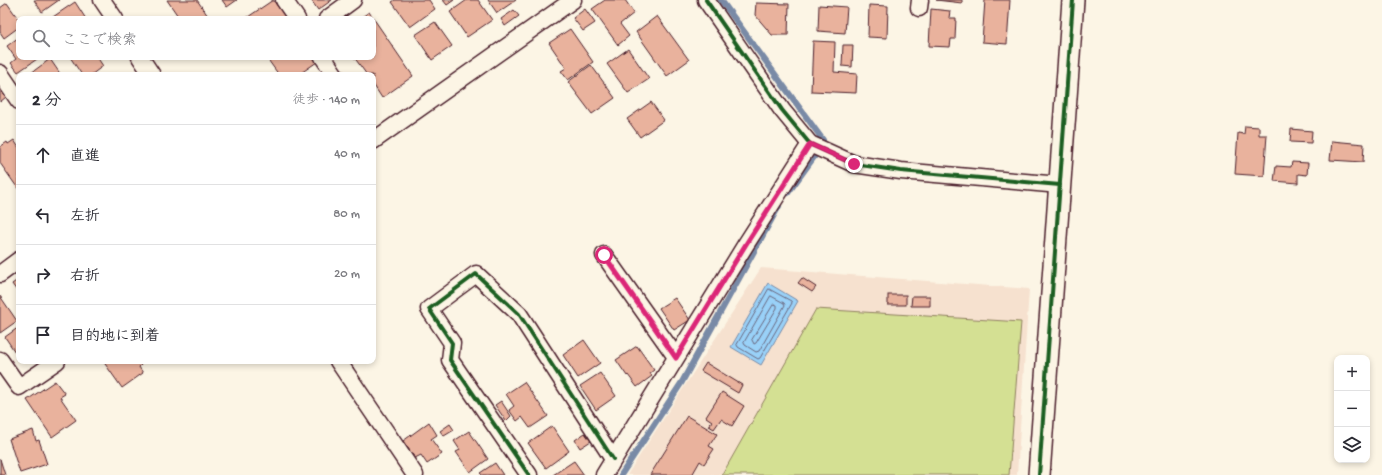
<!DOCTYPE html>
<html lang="ja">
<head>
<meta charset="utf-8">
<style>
	body { margin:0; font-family:"Gochi Hand","Klee One",sans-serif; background:#f2f2f3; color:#2b2b33 }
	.controls { position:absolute; right:12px; bottom:12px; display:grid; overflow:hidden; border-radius:8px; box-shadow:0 2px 6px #0003 }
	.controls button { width:36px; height:36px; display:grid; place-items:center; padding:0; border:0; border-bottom:1px solid #e1e1e2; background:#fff; color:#2b2b33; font:20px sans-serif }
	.stop { position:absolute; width:12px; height:12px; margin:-9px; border:3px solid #db2777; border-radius:50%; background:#fff }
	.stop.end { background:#db2777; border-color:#fff; box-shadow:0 1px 4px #0008 }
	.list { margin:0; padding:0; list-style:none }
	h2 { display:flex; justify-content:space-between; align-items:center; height:52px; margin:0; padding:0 16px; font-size:17px }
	h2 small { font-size:13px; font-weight:400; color:#7c7c81 }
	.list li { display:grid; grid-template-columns:26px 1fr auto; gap:12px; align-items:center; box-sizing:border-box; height:60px; padding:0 16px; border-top:1px solid #e1e1e2 }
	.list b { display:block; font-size:15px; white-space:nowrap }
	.list em { font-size:13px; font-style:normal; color:#7c7c81 }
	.icon { flex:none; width:22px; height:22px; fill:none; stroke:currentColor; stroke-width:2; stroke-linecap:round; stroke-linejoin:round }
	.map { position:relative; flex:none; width:1382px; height:475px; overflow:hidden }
	.search { position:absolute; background:#fff; box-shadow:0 2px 6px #0003; left:16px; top:16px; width:360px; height:44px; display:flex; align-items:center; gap:10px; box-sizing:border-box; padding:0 14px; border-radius:8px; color:#7c7c81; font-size:15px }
	.panel { position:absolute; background:#fff; box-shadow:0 2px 6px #0003; left:16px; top:72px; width:360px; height:292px; border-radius:8px }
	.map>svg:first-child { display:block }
</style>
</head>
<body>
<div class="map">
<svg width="1382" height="475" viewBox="0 0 1382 475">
	<rect width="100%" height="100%" fill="#fcf5e5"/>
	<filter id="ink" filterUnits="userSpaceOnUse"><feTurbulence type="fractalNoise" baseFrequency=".025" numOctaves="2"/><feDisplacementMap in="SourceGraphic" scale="8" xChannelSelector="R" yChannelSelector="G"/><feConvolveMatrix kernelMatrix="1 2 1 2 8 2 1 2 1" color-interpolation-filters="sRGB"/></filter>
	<g filter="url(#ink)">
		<!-- built -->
		<path fill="#f6e1cf" d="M761,268L1029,289L1017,475H627Z"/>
		<!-- green -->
		<path fill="#d4e093" stroke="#8f805f" d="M816,309L1021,322L1009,475H722Z"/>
		<!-- water -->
		<path fill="#99d1f8" stroke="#798aa6" d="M768,283L798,301L761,365L731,347Z"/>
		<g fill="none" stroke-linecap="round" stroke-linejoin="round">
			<!-- shore -->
			<g stroke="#6a667d" stroke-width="1">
				<path d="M769,289L791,301L792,303L760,358L758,359L738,347L737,345Z"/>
				<path d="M771,296L784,303L785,305L759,351L756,352L745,345L744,343Z"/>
				<path d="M774,304L777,305V308L756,343L754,344L752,340Z"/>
			</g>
			<!-- stream -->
			<g stroke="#798aa6" stroke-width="6">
				<path d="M721,0L823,140L817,153L788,193"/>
				<path d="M621,475L682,382L779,206"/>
			</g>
		</g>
		<!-- building -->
		<g fill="#e9b29d" stroke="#4a1f2b">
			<path d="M34,0H59L42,12Z"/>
			<path d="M167,0H197L208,16L205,19H180Z"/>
			<path d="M222,0H237L227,7Z"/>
			<path d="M273,0L287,19H245Z"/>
			<path d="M311,0H332L318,10Z"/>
			<path d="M395,0H429L435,9L410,27L392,2Z"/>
			<path d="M443,0H454L447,5Z"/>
			<path d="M467,0H478L492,20L467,37L450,12Z"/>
			<path d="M488,0H516L497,13Z"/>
			<path d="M605,0H625L634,13L620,24L629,36L618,45L592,9Z"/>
			<path d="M936,0H962V3Z"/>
			<path d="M985,0H1010L1007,44L982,42Z"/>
			<path d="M75,2L86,19H50Z"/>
			<path d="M7,3L19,20V27L4,38L0,32V8Z"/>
			<path d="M756,3L789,4L788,35H772L755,15Z"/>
			<path d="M819,5L847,7L845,33L818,31Z"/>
			<path d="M869,5L888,6L887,38L868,37Z"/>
			<path d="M585,9L595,23L583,31L573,18Z"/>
			<path d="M931,9L950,11L949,18H956L955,39H951L950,47L929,46Z"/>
			<path d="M514,10L519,16L505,26L501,19Z"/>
			<path d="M369,12L413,76L382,98L373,84V75H367L354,57H373V19H359Z"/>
			<path d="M657,16L689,60L667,76L636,32Z"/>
			<path d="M435,22L452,46L432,60L415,35Z"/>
			<path d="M570,29L593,62L568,80L561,71L566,68L549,43Z"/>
			<path d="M19,37V57H40L18,72L11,63L16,59L7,46Z"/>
			<path d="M813,41L835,42L834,72L857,74L856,93L811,91Z"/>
			<path d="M843,45H853L852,67L842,66Z"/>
			<path d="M628,49L649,79L628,93L607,64Z"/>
			<path d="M70,57H97L103,66L91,75H82Z"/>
			<path d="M266,57H313L317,62L298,75H279Z"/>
			<path d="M50,59L61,75H32L31,73Z"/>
			<path d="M591,65L615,98L592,114L568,82Z"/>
			<path d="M0,88L6,97L0,102Z"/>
			<path d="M651,102L664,120L640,137L627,119Z"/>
			<path d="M1245,126L1259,127V135H1267L1264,176L1235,174L1238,133L1244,134Z"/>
			<path d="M1291,129L1312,131L1311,143L1290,142Z"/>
			<path d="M14,140L19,148V190L0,163V147L7,142L8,144Z"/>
			<path d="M1332,141L1364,144L1363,162L1330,160Z"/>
			<path d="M1292,162L1308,163L1307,175L1298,174V183L1274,181L1276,166L1291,167Z"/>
			<path d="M802,278L816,287L812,292L798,283Z"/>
			<path d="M19,279V294L12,284Z"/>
			<rect x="888" y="295" width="18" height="10"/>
			<path d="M0,296L17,321L0,333Z"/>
			<path d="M912,296H930V306H911Z"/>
			<path d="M675,298L690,320L674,330L659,308Z"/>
			<path d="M19,327V358L5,337Z"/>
			<path d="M584,340L600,363L578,378L563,355Z"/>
			<path d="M637,346L654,370L650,373L652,376L637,387L628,375L627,376L616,360Z"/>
			<path d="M103,361H139L141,365L139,367L143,373L122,388Z"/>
			<path d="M706,363L742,385L738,393L701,371Z"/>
			<path d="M600,373L616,396L596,410L580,386Z"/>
			<path d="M55,381L65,394L60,397L76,420L52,437L27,400Z"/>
			<path d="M524,382L548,416L530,428L522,417L517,421L509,410L514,406L506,394Z"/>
			<path d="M722,392L744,406L732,426L721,419L714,429L709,426L712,421L706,417Z"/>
			<path d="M501,401L511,416L506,421L495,405Z"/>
			<path d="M687,416L717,434L709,446L714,449L704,464L700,461L692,475H650Z"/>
			<path d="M429,422L437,435L431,439L442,454L427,464L421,455L415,458L403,441Z"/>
			<path d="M450,424L454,430L444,436L440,431Z"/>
			<path d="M552,426L569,451L546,468L528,443Z"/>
			<path d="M33,430L36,441L39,440L47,464L20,473L9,439Z"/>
			<path d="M469,431L488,459L470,472L456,452L460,450L454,441Z"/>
			<path d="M585,433L591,441L580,448L575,440Z"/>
			<path d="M0,459L5,475H0Z"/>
			<path d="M574,461L584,475H553Z"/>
			<path d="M495,463L503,475H482L480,473Z"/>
		</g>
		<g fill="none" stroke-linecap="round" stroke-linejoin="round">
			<defs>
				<g id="minor">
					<path d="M102,0L115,19"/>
					<path d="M284,0L297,19"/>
					<path d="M706,0L782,110L810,144L854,164L901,171L1060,185"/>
					<path d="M919,8L920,0"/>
					<path d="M327,19L353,0"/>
					<path d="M140,57L152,75"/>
					<path d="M323,57L335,75"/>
					<path d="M0,73L19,101"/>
					<path d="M373,141L573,0"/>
					<path d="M604,255L676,357"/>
					<path d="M0,274L19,260"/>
					<path d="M0,360L19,387L57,361"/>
					<path d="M338,361L415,475"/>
					<path d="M529,475L450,360L452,343L429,309L476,274L519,314L613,459"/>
					<path d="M604,475L746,244L810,144"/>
				</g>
				<path id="tertiary" d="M1039,475L1073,0"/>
			</defs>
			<!-- minor casing -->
			<use href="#minor" stroke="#4a1f2b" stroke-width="19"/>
			<!-- tertiary casing -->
			<use href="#tertiary" stroke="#4a1f2b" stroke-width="24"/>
			<!-- minor -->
			<use href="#minor" stroke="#fcf5e5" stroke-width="16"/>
			<!-- tertiary -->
			<use href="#tertiary" stroke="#fcf5e5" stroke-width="21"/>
			<defs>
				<g id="cycleway">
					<path d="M706,0L782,110L810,144L854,164L901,171L1060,185"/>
					<path d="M529,475L450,360L452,343L429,309L476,274L519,314L613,459"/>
					<path d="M1039,475L1073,0"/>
				</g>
			</defs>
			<!-- cycleway casing -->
			<use href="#cycleway" stroke="#fcf5e5" stroke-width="6"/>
			<!-- cycleway -->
			<use href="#cycleway" stroke="#1b5e20" stroke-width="4"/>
		</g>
	</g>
	<g fill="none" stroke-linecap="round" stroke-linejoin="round" filter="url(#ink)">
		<!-- route -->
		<path stroke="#db2777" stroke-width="5" d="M604,255L676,358L746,244L810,144L854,164"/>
	</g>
</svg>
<div class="controls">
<button>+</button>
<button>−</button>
<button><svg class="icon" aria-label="layers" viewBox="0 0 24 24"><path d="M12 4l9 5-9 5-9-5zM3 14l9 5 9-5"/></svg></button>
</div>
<div class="stop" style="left:604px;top:255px"></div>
<div class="stop end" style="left:854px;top:164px"></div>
<div class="search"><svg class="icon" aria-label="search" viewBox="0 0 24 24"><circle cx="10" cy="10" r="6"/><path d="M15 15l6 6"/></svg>ここで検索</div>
<section class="panel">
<h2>2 分<small>徒歩 · 140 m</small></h2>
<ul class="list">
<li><svg class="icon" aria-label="ahead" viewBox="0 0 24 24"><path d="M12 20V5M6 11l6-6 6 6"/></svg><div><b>直進</b></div><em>40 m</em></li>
<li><svg class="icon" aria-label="left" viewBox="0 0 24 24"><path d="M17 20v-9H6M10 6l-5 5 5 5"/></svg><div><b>左折</b></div><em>80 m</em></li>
<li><svg class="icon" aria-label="right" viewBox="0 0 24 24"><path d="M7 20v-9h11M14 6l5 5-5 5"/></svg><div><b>右折</b></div><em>20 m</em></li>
<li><svg class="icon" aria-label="arrive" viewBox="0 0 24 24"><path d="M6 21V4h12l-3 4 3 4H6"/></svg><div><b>目的地に到着</b></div></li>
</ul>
</section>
</div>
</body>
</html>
